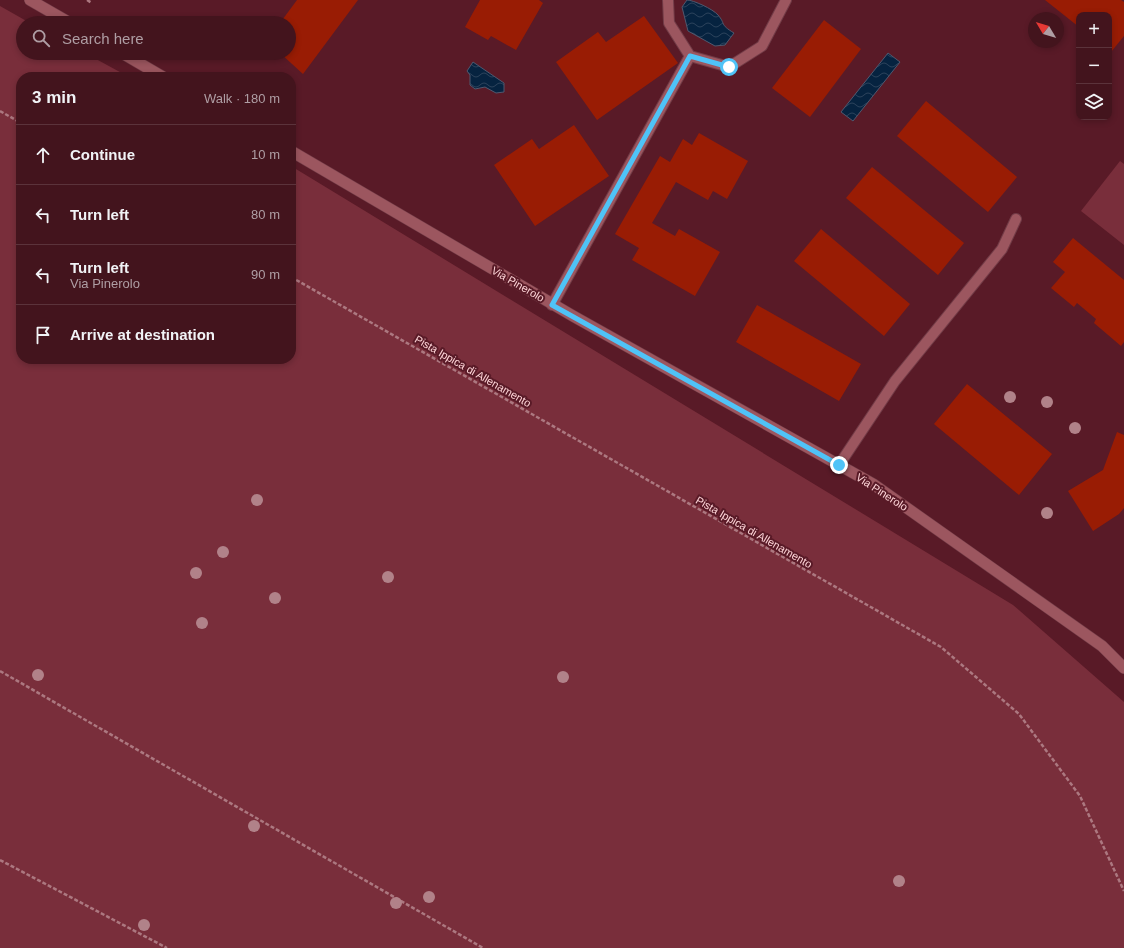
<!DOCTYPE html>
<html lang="en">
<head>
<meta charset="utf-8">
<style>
	body { margin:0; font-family:Helvetica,sans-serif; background:#4d212a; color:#f1f3f6 }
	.controls { position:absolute; right:12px; top:12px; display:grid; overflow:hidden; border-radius:8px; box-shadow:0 2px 6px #0003 }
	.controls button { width:36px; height:36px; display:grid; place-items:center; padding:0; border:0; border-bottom:1px solid #5b333b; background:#43141d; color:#f1f3f6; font:20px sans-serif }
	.compass { position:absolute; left:1028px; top:12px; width:36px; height:36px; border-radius:50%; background:#43141d; box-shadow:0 2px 6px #0003; rotate:308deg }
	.stop { position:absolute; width:12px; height:12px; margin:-9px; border:3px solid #4fc3f7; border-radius:50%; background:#fff }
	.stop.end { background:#4fc3f7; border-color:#fff; box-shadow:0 1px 4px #0008 }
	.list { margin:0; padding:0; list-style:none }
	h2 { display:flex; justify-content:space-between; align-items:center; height:52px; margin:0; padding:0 16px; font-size:17px }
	h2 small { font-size:13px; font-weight:400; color:#af9ea4 }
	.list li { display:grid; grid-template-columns:26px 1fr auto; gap:12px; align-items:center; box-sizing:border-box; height:60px; padding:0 16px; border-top:1px solid #5b333b }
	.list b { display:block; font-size:15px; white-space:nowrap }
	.list p { margin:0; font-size:13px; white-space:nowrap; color:#af9ea4 }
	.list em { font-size:13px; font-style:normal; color:#af9ea4 }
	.icon { flex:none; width:22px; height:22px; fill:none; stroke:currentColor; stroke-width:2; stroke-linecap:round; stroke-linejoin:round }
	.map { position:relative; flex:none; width:1124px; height:948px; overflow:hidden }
	.search { position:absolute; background:#43141d; box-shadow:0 2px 6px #0003; left:16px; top:16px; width:280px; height:44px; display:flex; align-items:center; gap:10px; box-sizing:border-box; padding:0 14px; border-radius:22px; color:#af9ea4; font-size:15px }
	.panel { position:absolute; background:#43141d; box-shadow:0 2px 6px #0003; left:16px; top:72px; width:280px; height:292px; border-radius:16px }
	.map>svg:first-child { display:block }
</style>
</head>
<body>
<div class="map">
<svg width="1124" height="948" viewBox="0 0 1124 948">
	<defs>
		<pattern id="water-waves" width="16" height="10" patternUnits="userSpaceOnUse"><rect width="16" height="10" fill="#062340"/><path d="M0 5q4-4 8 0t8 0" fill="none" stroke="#2b425b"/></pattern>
	</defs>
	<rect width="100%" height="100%" fill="#591a27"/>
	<!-- grass -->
	<g fill="#792e3b">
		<path d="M0,6L30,23H23V53H85L129,77H21V359H291V166L1013,605L1124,702V948H0Z"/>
		<path d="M1120,161L1124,164V245L1081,211Z"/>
	</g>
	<!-- water -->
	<g fill="url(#water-waves)" stroke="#50586e">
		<path d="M687,0C693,0 713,9 718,15C726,24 719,24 734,33L725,45L715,46L688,31L682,7Z"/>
		<path d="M888,53L900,62L853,121L841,112Z"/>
		<path d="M473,62L504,83V92L496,93L485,87L475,89L470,85V75L467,71Z"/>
	</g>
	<!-- building -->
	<g fill="#991c04">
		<path d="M297,0H358L303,74L280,53H289V23H280Z"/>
		<path d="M480,0H539L543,3L516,50L491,36L488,40L465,27Z"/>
		<path d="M1045,0H1121L1124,2V36L1111,52L1109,51V15H1079V27Z"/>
		<path d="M644,16L678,63L597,120L556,62L598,32L606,42Z"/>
		<path d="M824,20L861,49L810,117L772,88Z"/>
		<path d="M926,101L1017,177L988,212L897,136Z"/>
		<path d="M574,125L609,176L535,226L494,165L532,139L539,149Z"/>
		<path d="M699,133L748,161L727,199L713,191L708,200L676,182L652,223L675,236L679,229L720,252L695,296L632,260L639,248L615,234L660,156L670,162L683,139L692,145Z"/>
		<path d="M872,167L964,243L938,275L846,198Z"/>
		<path d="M821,229L910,304L884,336L794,261Z"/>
		<path d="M1073,238L1124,280V342L1121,346L1094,323L1096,319L1077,303L1074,307L1051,288L1065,272L1053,262Z"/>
		<path d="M757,305L861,364L839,401L736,342Z"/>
		<path d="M967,384L1052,454L1019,495L934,424Z"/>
		<path d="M1117,432L1124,435V508L1119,514L1093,531L1068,491L1103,470Z"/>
	</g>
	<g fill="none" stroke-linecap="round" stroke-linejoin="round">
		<defs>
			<g id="service">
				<path d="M668,0L669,23L690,56L729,67L762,46L786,0"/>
				<path d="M552,305L690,56"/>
				<path d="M839,465L895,381L1002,249L1016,219"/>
			</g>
			<g id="minor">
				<path d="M30,0L70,23"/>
				<path d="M122,53L163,77"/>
				<path d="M291,151L573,316L873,484L1102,646L1124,668"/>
			</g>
		</defs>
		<!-- service casing -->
		<use href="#service" stroke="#723c47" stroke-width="12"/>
		<!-- minor casing -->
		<use href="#minor" stroke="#723c47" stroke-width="12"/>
		<!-- path -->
		<g stroke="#ac7880" stroke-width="2.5" stroke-dasharray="4 2" stroke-linecap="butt">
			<path d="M87,0L92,3"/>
			<path d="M0,111L21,123"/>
			<path d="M291,277L941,647L1019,714L1080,796L1124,891"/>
			<path d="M0,671L483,948"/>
			<path d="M0,860L167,948"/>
		</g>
		<!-- service -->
		<use href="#service" stroke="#9c565f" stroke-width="10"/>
		<!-- minor -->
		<use href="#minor" stroke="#9c565f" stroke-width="11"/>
	</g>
	<!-- trees -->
	<g fill="#b18289">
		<circle cx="1010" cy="397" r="6"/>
		<circle cx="1047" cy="402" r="6"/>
		<circle cx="1075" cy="428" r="6"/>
		<circle cx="257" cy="500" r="6"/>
		<circle cx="1047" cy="513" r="6"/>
		<circle cx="223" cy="552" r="6"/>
		<circle cx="196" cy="573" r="6"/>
		<circle cx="388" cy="577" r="6"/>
		<circle cx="275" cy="598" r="6"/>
		<circle cx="202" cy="623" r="6"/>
		<circle cx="38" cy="675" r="6"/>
		<circle cx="563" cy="677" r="6"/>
		<circle cx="254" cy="826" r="6"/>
		<circle cx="899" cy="881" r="6"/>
		<circle cx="429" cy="897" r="6"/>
		<circle cx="396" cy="903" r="6"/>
		<circle cx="144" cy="925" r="6"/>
	</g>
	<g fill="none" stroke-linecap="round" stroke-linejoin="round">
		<!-- route -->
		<path stroke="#4fc3f7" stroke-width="5" d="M729,67L690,56L552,305L839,465"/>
	</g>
	<g text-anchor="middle" stroke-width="4" stroke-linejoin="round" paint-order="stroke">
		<!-- street labels -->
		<g font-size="11" fill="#fed5d8" stroke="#591a27">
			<text transform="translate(518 284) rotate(30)" y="4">Via Pinerolo</text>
			<text transform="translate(473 371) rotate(30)" y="4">Pista Ippica di Allenamento</text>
			<text transform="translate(882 492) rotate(33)" y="4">Via Pinerolo</text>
			<text transform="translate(754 532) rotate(30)" y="4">Pista Ippica di Allenamento</text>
		</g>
	</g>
</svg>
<div class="controls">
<button>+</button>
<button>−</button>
<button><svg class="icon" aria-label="layers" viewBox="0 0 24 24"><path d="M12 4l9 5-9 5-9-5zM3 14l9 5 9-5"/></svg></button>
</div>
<svg class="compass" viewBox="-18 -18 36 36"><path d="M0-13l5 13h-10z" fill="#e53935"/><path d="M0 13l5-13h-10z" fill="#af9ea4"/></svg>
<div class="stop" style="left:729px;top:67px"></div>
<div class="stop end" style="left:839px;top:465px"></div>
<div class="search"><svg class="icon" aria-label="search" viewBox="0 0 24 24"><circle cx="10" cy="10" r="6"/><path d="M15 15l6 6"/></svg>Search here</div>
<section class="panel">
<h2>3 min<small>Walk · 180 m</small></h2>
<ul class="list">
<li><svg class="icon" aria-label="ahead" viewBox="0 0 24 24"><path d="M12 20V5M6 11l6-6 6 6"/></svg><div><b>Continue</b></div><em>10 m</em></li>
<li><svg class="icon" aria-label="left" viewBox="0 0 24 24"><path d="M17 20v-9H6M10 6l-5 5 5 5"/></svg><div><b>Turn left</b></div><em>80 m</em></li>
<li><svg class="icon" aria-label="left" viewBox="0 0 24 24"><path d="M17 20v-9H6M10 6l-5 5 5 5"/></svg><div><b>Turn left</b><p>Via Pinerolo</p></div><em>90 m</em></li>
<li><svg class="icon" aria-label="arrive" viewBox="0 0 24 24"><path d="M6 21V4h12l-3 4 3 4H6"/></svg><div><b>Arrive at destination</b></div></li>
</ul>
</section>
</div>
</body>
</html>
